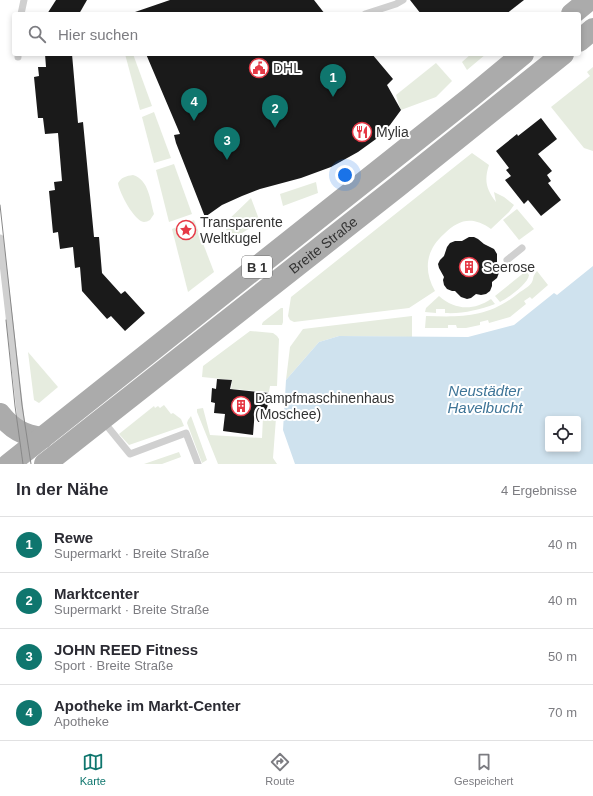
<!DOCTYPE html>
<html lang="de">
<head>
<meta charset="utf-8">
<style>
	body { margin:0; font-family:Arial,sans-serif; background:#f7f7f7; color:#2b2b33 }
	.controls { position:absolute; right:12px; bottom:12px; display:grid; overflow:hidden; border-radius:4px; box-shadow:0 2px 6px #0003 }
	.controls button { width:36px; height:36px; display:grid; place-items:center; padding:0; border:0; border-bottom:1px solid #e1e1e2; background:#fff; color:#2b2b33; font:20px sans-serif }
	.you { position:absolute; left:345px; top:175px; width:14px; height:14px; margin:-10px; border:3px solid #fff; border-radius:50%; background:#1a73e8; box-shadow:0 0 0 6px #1a73e833 }
	.badge { display:grid; place-items:center; width:26px; height:26px; border-radius:50%; background:#0f766e; color:#fff; font-size:13px; font-weight:700 }
	.pin { position:absolute; translate:-50% -33px; filter:drop-shadow(0 1px 2px #0008) }
	.pin::after { content:''; position:absolute; top:21px; width:14px; height:12px; background:inherit; clip-path:polygon(0 0,100% 0,50% 100%) }
	.list { margin:0; padding:0; list-style:none }
	h2 { display:flex; justify-content:space-between; align-items:center; height:52px; margin:0; padding:0 16px; font-size:17px }
	h2 small { font-size:13px; font-weight:400; color:#7c7c81 }
	.list li { display:grid; grid-template-columns:26px 1fr auto; gap:12px; align-items:center; box-sizing:border-box; height:56px; padding:0 16px; border-top:1px solid #e1e1e2 }
	.list b { display:block; font-size:15px; white-space:nowrap }
	.list p { margin:0; font-size:13px; white-space:nowrap; color:#7c7c81 }
	.list em { font-size:13px; font-style:normal; color:#7c7c81 }
	.icon { flex:none; width:22px; height:22px; fill:none; stroke:currentColor; stroke-width:2; stroke-linecap:round; stroke-linejoin:round }
	.map { position:relative; flex:none; width:593px; height:464px; overflow:hidden }
	.search { position:absolute; background:#fff; box-shadow:0 2px 6px #0003; left:12px; right:12px; top:12px; height:44px; display:flex; align-items:center; gap:10px; box-sizing:border-box; padding:0 14px; border-radius:4px; color:#7c7c81; font-size:15px }
	.sheet { height:276px; background:#fff }
	nav { display:flex; justify-content:space-around; align-items:center; box-sizing:border-box; height:56px; border-top:1px solid #e1e1e2; background:#fff; font-size:11px; color:#7c7c81 }
	nav a { display:grid; justify-items:center; gap:2px }
	nav .on { color:#0f766e }
	.map>svg:first-child { display:block }
</style>
</head>
<body>
<div class="map">
<svg width="593" height="464" viewBox="0 0 593 464">
	<rect width="100%" height="100%" fill="#fff"/>
	<!-- green -->
	<g fill="#e6ecdf">
		<path d="M125,54H133L152,106L140,110Z"/>
		<path d="M471,54H486L467,70L462,62Z"/>
		<path d="M436,63L452,81L436,97L401,110L399,105L396,95Z"/>
		<path d="M593,67V151L584,148L551,107L590,76L587,72Z"/>
		<path d="M154,112L171,158L154,163L142,117Z"/>
		<path d="M472,153L489,165C484,180 486,189 496,202L494,192L504,197L514,205L509,212L491,229C473,216 459,219 444,234C426,250 423,270 435,291L409,308L294,322L290,320L288,316L291,297Z"/>
		<path d="M174,164L192,214L169,222L156,170Z"/>
		<path d="M133,175C149,180 150,200 154,214L150,220C148,221 146,222 144,222C134,221 119,192 118,183C122,177 126,176 133,175Z"/>
		<path d="M316,182L318,193L283,206L280,194Z"/>
		<path d="M251,198L260,222L242,233L232,244L224,224Z"/>
		<path d="M517,209L534,229L519,240L503,220Z"/>
		<path d="M194,220L214,272L188,292L172,229Z"/>
		<path d="M526,271L529,275C528,284 508,298 500,302L495,296Z"/>
		<path d="M537,271L548,285L532,299L530,297L524,301L526,304L510,317L489,323L488,320L480,322V325L466,328H457L456,325H448V328H425L426,316C463,317 489,318 520,292C523,290 530,286 532,282C534,278 532,277 537,271Z"/>
		<path d="M439,296C455,310 473,311 491,299L495,304C479,310 462,314 445,313V309H436V313L425,312L426,308Z"/>
		<path d="M281,308H283V322L282,325H262V324L263,322Z"/>
		<path d="M412,316V337L339,336L319,342L286,380L290,347L303,329Z"/>
		<path d="M250,331L273,333L277,336L279,339L277,386H270L269,392L233,389L232,390H231L232,380L202,377L203,366Z"/>
		<path d="M28,352L58,387L39,403L34,400Z"/>
		<path d="M164,405L171,414L173,413L181,419L184,426L129,445L119,434L154,406L155,408L158,406L160,408Z"/>
		<path d="M203,408L210,435L262,438L263,417L276,418L273,458L277,464H218L197,412V409Z"/>
		<path d="M191,416L207,460L202,463L187,423L188,420Z"/>
		<path d="M179,452L181,457L162,464H144Z"/>
	</g>
	<!-- water -->
	<path fill="#cfe2ee" fill-rule="evenodd" d="M593,266V464H295L283,430L286,380L319,342L339,336L468,337L514,325L554,293L557,295ZM548,419H578V449H548Z"/>
	<!-- building -->
	<g fill="#1a1a1a">
		<path d="M56,0H87L79,14H47Z"/>
		<path d="M170,0H314L325,14H136L135,12Z"/>
		<path d="M410,0H524L506,14H421Z"/>
		<path d="M45,54H72L78,123L83,122L94,237H99L102,273L121,294L125,291L145,313L125,331L111,316L107,319L82,291L80,267L75,268L73,247L60,249L58,232L53,233L49,191L55,190L54,182L62,181L58,133L45,134L43,118H38L34,77L39,76L38,67H46Z"/>
		<path d="M146,54H372L393,79L387,85L401,110L390,125L376,139L358,152L331,167L301,178L260,189L242,196L222,205L205,217L176,143L174,135L180,134Z"/>
		<path d="M541,118L557,139L538,154L552,171L547,175L551,181L548,183L561,200L541,216L528,200L524,204L505,180L511,176L506,170L509,168L496,151L517,134L518,136Z"/>
		<path d="M469,237H474L478,239L484,244L494,249L497,254V263L499,265L500,270L497,278L492,282V286L490,291L486,294L481,295L476,294L471,298L467,299L461,297L455,291H452L447,289L444,285L443,280L444,277L439,268L438,264L440,260L444,256L447,247L450,243L455,241H462Z"/>
		<path d="M217,379L232,380L230,389L269,393L267,410L255,409L253,435L223,431L225,414L214,413L215,403L211,402L212,388L216,389Z"/>
	</g>
	<g fill="none" stroke-linecap="round" stroke-linejoin="round">
		<!-- service -->
		<g stroke="#d0d0d0" stroke-width="7">
			<path d="M21,14L24,0"/>
			<path d="M365,14L396,4L403,0"/>
			<path d="M18,54V57"/>
			<path d="M0,238L22,428"/>
			<path d="M507,260L522,248"/>
			<path d="M103,421L130,454L186,433L198,464"/>
		</g>
		<!-- primary -->
		<g stroke="#ababab" stroke-width="22">
			<path d="M572,14L589,0"/>
			<path d="M579,41L593,29"/>
			<path d="M0,414C12,429 23,435 42,438"/>
			<path d="M9,464L471,97L523,54"/>
			<path id="s1" d="M45,464L397,187L563,54"/>
		</g>
		<!-- tram -->
		<g stroke="#888" stroke-width="1">
			<path d="M0,205L22,405L31,464"/>
			<path d="M6,320L15,406L23,464"/>
		</g>
	</g>
	<!-- icons -->
	<defs>
		<symbol id="civic-ring" viewBox="-11 -11 22 22"><circle r="9.5" fill="#fff" stroke="#e63946" stroke-width="1.5"/><path d="M-.6-6.5H3V-4.5H.6V-3L4-1V1h2V6H-6V1h2V-1L-.6-3ZM-1.2 2.5V6h2.4V2.5Z" fill="#e63946"/></symbol>
		<symbol id="restaurant-ring" viewBox="-11 -11 22 22"><circle r="9.5" fill="#fff" stroke="#e63946" stroke-width="1.5"/><path d="M-5-6h1v4h1v-4h1v4h1v-4h1v5L-1.5 .5V6h-2V.5L-5-1ZM5-6V6H3V1.5H1.5Q1.5-4 5-6Z" fill="#e63946"/></symbol>
		<symbol id="sight-ring" viewBox="-11 -11 22 22"><circle r="9.5" fill="#fff" stroke="#e63946" stroke-width="1.5"/><path d="M0-6L1.8-2.2L6-1.7L2.9 1.2L3.7 5.4L0 3.3L-3.7 5.4L-2.9 1.2L-6-1.7L-1.8-2.2Z" fill="#e63946"/></symbol>
		<symbol id="building-ring" viewBox="-11 -11 22 22"><circle r="9.5" fill="#fff" stroke="#e63946" stroke-width="1.5"/><path d="M-4-6H4V6H1V3H-1V6H-4ZM-2.5-4.3h1.7v1.8h-1.7ZM.8-4.3h1.7v1.8H.8ZM-2.5-1h1.7V.8h-1.7ZM.8-1h1.7V.8H.8Z" fill="#e63946"/></symbol>
	</defs>
	<g fill-rule="evenodd">
		<use href="#civic-ring" x="248" y="57" width="22" height="22"/>
		<use href="#restaurant-ring" x="351" y="121" width="22" height="22"/>
		<use href="#sight-ring" x="175" y="219" width="22" height="22"/>
		<use href="#building-ring" x="458" y="256" width="22" height="22"/>
		<use href="#building-ring" x="230" y="395" width="22" height="22"/>
	</g>
	<g text-anchor="middle" stroke-width="4" stroke-linejoin="round" paint-order="stroke">
		<!-- shield labels -->
		<rect fill="#fff" stroke="#707070" stroke-width="1" x="242" y="256" width="30" height="22" rx="3"/>
		<g font-size="13" font-weight="bold" fill="#333">
			<text x="257" y="272">B 1</text>
		</g>
		<!-- poi labels -->
		<g font-size="14" fill="#333" stroke="#fff" text-anchor="start">
			<text x="273" y="73">DHL</text>
			<text x="376" y="137">Mylia</text>
			<text x="200" y="227">Transparente<tspan x="200" dy="16">Weltkugel</tspan></text>
			<text x="483" y="272">Seerose</text>
			<text x="255" y="403">Dampfmaschinenhaus<tspan x="255" dy="16">(Moschee)</tspan></text>
		</g>
		<!-- street labels -->
		<g font-size="14" fill="#333" stroke="#fff">
			<text dy="5" stroke="none"><textPath href="#s1" startOffset="354">Breite Straße</textPath></text>
		</g>
		<!-- water labels -->
		<g font-size="15" font-style="italic" fill="#3f7597" stroke="#fff">
			<text x="485" y="396">Neustädter<tspan x="485" dy="17">Havelbucht</tspan></text>
		</g>
	</g>
</svg>
<div class="controls">
<button><svg class="icon" aria-label="locate" viewBox="0 0 24 24"><circle cx="12" cy="12" r="6"/><path d="M12 2v4M12 18v4M2 12h4M18 12h4"/></svg></button>
</div>
<div class="you"></div>
<div class="pin badge" style="left:333px;top:97px">1</div>
<div class="pin badge" style="left:275px;top:128px">2</div>
<div class="pin badge" style="left:227px;top:160px">3</div>
<div class="pin badge" style="left:194px;top:121px">4</div>
<div class="search"><svg class="icon" aria-label="search" viewBox="0 0 24 24"><circle cx="10" cy="10" r="6"/><path d="M15 15l6 6"/></svg>Hier suchen</div>
</div>
<section class="sheet">
<h2>In der Nähe<small>4 Ergebnisse</small></h2>
<ul class="list">
<li><span class="badge">1</span><div><b>Rewe</b><p>Supermarkt · Breite Straße</p></div><em>40 m</em></li>
<li><span class="badge">2</span><div><b>Marktcenter</b><p>Supermarkt · Breite Straße</p></div><em>40 m</em></li>
<li><span class="badge">3</span><div><b>JOHN REED Fitness</b><p>Sport · Breite Straße</p></div><em>50 m</em></li>
<li><span class="badge">4</span><div><b>Apotheke im Markt-Center</b><p>Apotheke</p></div><em>70 m</em></li>
</ul>
</section>
<nav>
<a class="on"><svg class="icon" aria-label="map" viewBox="0 0 24 24"><path d="M3 6l6-2 6 2 6-2v14l-6 2-6-2-6 2zM9 4v14M15 6v14"/></svg>Karte</a>
<a><svg class="icon" aria-label="directions" viewBox="0 0 24 24"><path d="M12 3l9 9-9 9-9-9zM9 14v-3h6M13 9l2 2-2 2"/></svg>Route</a>
<a><svg class="icon" aria-label="saved" viewBox="0 0 24 24"><path d="M7 4h10v16l-5-4-5 4z"/></svg>Gespeichert</a>
</nav>
</body>
</html>
